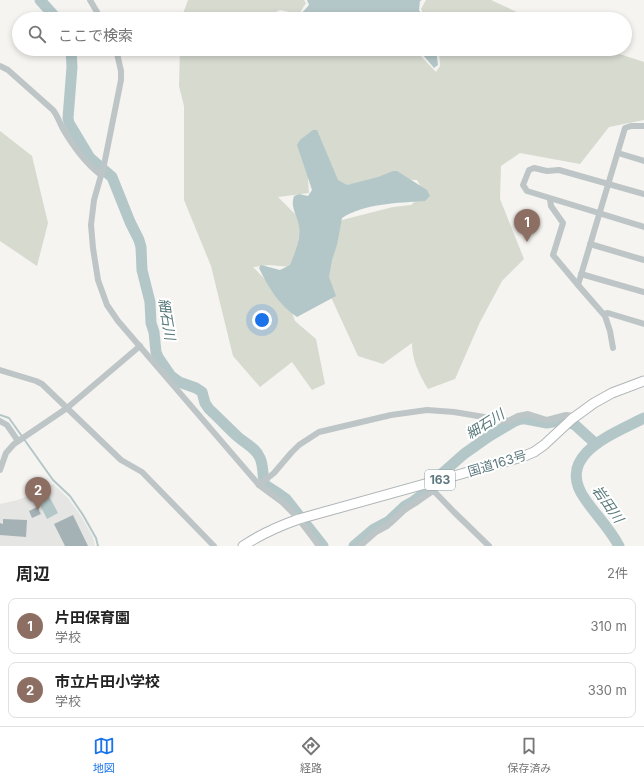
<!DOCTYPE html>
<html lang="ja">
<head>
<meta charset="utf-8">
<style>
	body { margin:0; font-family:Inter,"Noto Sans JP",sans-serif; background:#f6f6f6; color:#222 }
	.you { position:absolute; left:262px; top:320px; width:14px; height:14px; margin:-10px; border:3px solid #fff; border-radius:50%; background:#1a73e8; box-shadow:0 0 0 6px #1a73e833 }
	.badge { display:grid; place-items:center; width:26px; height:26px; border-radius:50%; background:#1a73e8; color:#fff; font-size:13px; font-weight:700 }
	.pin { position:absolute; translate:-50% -33px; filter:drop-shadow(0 1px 2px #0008) }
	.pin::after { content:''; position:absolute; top:21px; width:14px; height:12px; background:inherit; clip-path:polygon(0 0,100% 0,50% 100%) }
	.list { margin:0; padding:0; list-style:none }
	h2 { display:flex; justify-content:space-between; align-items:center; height:52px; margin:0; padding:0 16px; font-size:17px }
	h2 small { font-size:13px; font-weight:400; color:#767676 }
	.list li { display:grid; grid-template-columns:26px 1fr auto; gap:12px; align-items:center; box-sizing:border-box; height:56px; margin:0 8px 8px; padding:0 8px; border:1px solid #e0e0e0; border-radius:8px }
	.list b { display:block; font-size:15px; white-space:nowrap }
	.list p { margin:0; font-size:13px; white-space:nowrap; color:#767676 }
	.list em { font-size:13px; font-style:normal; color:#767676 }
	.icon { flex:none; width:22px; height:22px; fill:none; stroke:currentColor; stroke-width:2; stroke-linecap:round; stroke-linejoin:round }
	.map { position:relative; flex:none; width:644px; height:546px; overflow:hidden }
	.search { position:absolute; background:#fff; box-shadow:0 2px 6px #0003; left:12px; right:12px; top:12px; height:44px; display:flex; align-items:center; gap:10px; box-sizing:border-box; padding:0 14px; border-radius:22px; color:#767676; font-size:15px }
	.sheet { height:180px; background:#fff }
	nav { display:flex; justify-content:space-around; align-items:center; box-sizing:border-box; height:56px; border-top:1px solid #e0e0e0; background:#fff; font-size:11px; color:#767676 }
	nav a { display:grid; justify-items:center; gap:2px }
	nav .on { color:#1a73e8 }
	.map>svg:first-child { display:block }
</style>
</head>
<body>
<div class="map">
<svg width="644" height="546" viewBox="0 0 644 546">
	<rect width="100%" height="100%" fill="#f5f4f0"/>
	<!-- built -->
	<path fill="#e5e5e4" d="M53,484L68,498L81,516L93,537L95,546H0V504L18,500Z"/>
	<!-- green -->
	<g fill="#d6dacf">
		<path d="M188,0H304L306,3L299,14L280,10L272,14L275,19H181Z"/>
		<path d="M426,0H491L532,19H426L421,9Z"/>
		<path d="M180,49H414L436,72L440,66L439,49H604L644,62V120L609,127L580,164L520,153L501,166L500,199L524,259L502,281L480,322L455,379L428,389C419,374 412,360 412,343L383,364L358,356L324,282L329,245L342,220L393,207L411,205L418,199L422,189L417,180L386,179L341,192L305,137L309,193L278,197L301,220L297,250L291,267L269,265L253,267L289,304L295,321L316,339L325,384L312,390L292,362L260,387L233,356L211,266L184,200V106L179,86Z"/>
		<path d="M0,131L32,156L48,223L37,266L0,241Z"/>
	</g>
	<!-- water -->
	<g fill="#b4c7c8">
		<path d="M307,0H422L420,1L419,10L424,19H393L381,15L369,19H279L276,15L278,13L291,16L300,15L309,5Z"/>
		<path d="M418,49H436L438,65L434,68Z"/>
		<path d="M313,130H317L338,180L347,185L378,177L393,171H397L427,190L430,196L425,201C398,203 366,203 342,218L337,245L332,260L329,277L336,296L297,317C279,305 268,287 259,268L261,265L280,270L290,265C295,253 301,239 299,226C297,214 290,208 294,196L299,194L308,196L312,190L297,145L300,140Z"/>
		<path d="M48,494L58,513L47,519L37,499Z"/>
	</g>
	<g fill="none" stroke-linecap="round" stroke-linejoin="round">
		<!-- stream -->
		<path stroke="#b4c7c8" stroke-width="2" d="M0,415L9,418L53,480L70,496L83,515L96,538L98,546"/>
		<!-- river -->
		<g stroke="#b4c7c8" stroke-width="11">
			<path d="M40,0L57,19"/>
			<path d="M71,49L72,67L68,118L69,123L90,158L112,177L130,222L139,240L141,247L142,270L150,302L151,323L154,332L156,352L158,357L171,376L179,382L196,388L202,392L205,403L209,409C219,418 228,428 238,437C246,444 256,448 260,458C264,467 262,476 265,485L279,494L286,499L323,546"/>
			<path d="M438,477L464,454L488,437L515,421L521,419H526L547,423L563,420L575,425L596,444"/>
			<path d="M354,546L374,529L389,521L405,506L414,501L426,492"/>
			<path d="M619,546C610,529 596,515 585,499C554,455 613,434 644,418"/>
		</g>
	</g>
	<!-- building -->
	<g fill="#a5b2b5">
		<path d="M37,507L41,514L32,518L29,511Z"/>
		<path d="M73,515L88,546H65L54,524Z"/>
		<path d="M3,519L27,520L26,537L0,535V523L3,524Z"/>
	</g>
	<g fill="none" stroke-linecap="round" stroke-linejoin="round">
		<defs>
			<path id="highway" d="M243,546C261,534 279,526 299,519L522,457L534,452L544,445L572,419L594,403L612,393L644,381"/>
		</defs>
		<!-- highway casing -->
		<use href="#highway" stroke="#afb6b8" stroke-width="11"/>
		<!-- minor -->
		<g stroke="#bec5c7" stroke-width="6">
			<path d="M90,0L101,19"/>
			<path d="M116,49L121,71V80L104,165L94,200L91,225L93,248L98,280L107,305L118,321L259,485L282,502L299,519L319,546"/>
			<path d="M0,66L8,70L53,110C58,116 59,122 63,129C73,146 85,163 101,175"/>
			<path d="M618,153L644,161"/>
			<path d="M644,194L559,170L547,171L534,168L529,170L523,185L527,191L644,227"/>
			<path d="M550,199L551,206L563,223L553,255L578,285L605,316L610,331L613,348"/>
			<path d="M590,244L644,260"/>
			<path d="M581,274L644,292"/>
			<path d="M578,285L625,128L631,126H644"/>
			<path d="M604,314L608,313L644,324"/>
			<path d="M0,370L36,381L42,384L121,460L142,472L214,546"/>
			<path d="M0,421L7,425L18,441"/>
			<path d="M0,470L6,453L14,444L67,408L140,346"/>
			<path d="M259,485L274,473L291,453L299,445L319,432L391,415L427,410L454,412L508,421L518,416L528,414L547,420L566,415L575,416"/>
			<path d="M431,488L454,512L489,546"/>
			<path d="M360,546L376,532L387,526L403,511L433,491"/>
		</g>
		<!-- highway -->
		<use href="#highway" stroke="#fff" stroke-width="9"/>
	</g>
	<g text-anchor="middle" stroke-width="4" stroke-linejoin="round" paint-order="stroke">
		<!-- shield labels -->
		<rect fill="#fff" stroke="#8ea0a5" stroke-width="1" x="425" y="470" width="30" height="20" rx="3"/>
		<g font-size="12" font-weight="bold" fill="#5d787e">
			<text x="440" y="484">163</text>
		</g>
		<!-- street labels -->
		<g font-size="13" fill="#5d787e" stroke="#fff">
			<text transform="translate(497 463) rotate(-17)" y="5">国道163号</text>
		</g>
		<!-- water labels -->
		<g font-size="14" font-style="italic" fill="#58797a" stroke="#fff">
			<text transform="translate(167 319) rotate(81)" y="5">細石川</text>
			<text transform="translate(485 424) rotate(-32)" y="5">細石川</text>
			<text transform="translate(608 504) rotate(55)" y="5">岩田川</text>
		</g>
	</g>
</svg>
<div class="you"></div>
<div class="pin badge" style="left:527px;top:242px;background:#8d6e63">1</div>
<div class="pin badge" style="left:38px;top:510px;background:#8d6e63">2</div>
<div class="search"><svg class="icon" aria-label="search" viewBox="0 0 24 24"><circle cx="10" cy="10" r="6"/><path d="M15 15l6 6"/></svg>ここで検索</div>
</div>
<section class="sheet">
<h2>周辺<small>2件</small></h2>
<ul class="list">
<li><span class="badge" style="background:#8d6e63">1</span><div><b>片田保育園</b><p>学校</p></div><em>310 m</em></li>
<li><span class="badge" style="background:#8d6e63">2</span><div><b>市立片田小学校</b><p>学校</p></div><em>330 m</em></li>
</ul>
</section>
<nav>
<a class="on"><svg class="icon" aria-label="map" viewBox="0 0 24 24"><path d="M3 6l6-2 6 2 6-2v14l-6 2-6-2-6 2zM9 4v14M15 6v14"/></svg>地図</a>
<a><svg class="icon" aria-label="directions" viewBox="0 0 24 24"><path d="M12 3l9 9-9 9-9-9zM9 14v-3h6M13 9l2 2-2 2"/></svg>経路</a>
<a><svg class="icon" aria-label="saved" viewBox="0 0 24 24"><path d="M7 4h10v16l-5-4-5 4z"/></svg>保存済み</a>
</nav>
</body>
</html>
